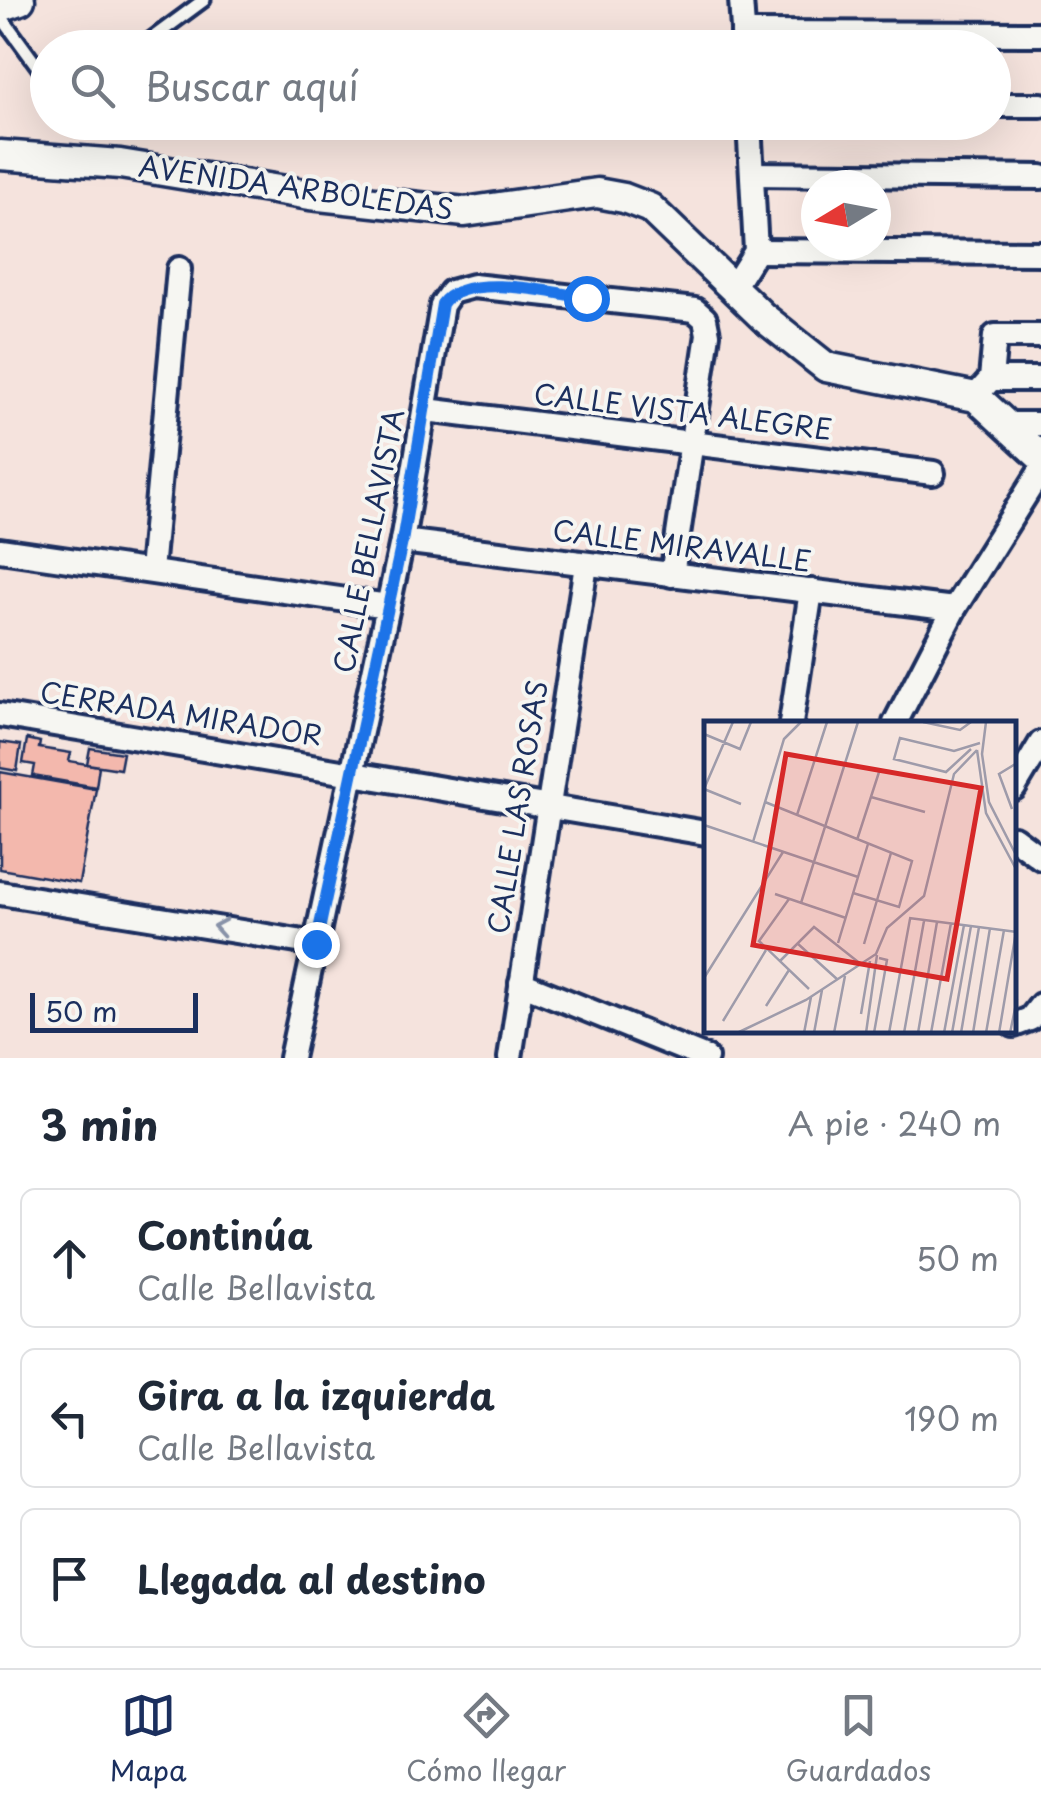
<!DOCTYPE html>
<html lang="es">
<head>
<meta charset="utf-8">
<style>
	body { margin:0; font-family:"Playpen Sans",sans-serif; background:#f2f2f3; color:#1f2937 }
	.compass { position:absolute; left:801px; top:170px; width:90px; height:90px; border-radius:50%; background:#fff; box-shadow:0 10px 40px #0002; rotate:260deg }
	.scale { position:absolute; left:30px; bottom:25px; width:168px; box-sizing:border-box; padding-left:10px; border:5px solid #1b2f5e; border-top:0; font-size:28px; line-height:35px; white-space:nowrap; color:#1b2f5e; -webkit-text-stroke:8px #f6f6f2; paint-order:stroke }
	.stop { position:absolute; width:30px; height:30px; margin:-22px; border:8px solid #1a73e8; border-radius:50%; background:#fff }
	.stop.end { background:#1a73e8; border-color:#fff; box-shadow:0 2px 10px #0008 }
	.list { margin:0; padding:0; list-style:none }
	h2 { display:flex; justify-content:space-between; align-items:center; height:130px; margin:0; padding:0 40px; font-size:42px }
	h2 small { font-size:32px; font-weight:400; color:#747a83 }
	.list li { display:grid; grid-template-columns:65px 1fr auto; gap:30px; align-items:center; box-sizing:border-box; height:140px; margin:0 20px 20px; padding:0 20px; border:2px solid #e0e1e3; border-radius:15px }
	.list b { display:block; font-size:38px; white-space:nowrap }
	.list p { margin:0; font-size:32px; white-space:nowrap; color:#747a83 }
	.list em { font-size:32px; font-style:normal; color:#747a83 }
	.icon { flex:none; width:55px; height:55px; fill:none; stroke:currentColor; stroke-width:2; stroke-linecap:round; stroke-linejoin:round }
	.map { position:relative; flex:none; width:1041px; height:1058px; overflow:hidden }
	.search { position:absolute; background:#fff; box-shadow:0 10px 40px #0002; left:30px; right:30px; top:30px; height:110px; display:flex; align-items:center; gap:25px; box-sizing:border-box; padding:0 35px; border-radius:55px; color:#747a83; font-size:38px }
	.sheet { height:610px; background:#fff }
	nav { display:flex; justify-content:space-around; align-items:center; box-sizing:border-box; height:140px; border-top:2px solid #e0e1e3; background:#fff; font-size:28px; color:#747a83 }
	nav a { display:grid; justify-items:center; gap:5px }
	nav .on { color:#1b2f5e }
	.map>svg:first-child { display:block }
</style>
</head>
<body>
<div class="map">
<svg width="1041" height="1058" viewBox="0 0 1041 1058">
	<rect width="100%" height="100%" fill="#f5e3dd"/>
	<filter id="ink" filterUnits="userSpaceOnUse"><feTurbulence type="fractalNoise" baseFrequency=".01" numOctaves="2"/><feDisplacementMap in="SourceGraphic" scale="20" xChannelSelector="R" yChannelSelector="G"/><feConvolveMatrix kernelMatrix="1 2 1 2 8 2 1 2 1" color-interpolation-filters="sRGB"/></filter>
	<g filter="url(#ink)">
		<!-- building -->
		<g fill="#f3b8ad" stroke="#1b2f5e" stroke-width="2.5">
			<path d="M27,739L40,742L39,748L71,753L69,761L99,766L96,787L33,776L35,765L23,763Z"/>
			<path d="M0,742L21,745L17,771L0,768Z"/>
			<path d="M90,748L123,753L120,769L87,764Z"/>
			<path d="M0,772L96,789L79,883L0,869Z"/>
		</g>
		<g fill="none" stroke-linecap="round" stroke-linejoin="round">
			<defs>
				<g id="service">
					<path d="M0,15L48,81"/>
					<path d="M139,48L204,0"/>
				</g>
				<g id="minor">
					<path d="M741,0L744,44"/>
					<path d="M743,33L1041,34"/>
					<path d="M994,105H1041"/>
					<path d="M753,174L1041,177"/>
					<path d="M756,251L1041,253"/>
					<path d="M734,286L756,251L749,122"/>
					<path d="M991,379L995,336H1041"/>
					<path d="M981,390L991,379H1041"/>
					<path d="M426,410L933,473"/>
					<path d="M1010,424H1041"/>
					<path d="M402,541L954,609"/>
					<path d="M0,550L388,606"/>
					<path d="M151,571L179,269"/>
					<path d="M0,715L706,833"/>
					<path d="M791,723L811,591"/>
					<path d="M895,723L954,609L1041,470"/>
					<path d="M1014,788L1041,743"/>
					<path d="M1014,838L1041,858"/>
					<path d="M0,893L316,944"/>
					<path d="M521,983L706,1058"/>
					<path d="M1014,1025L1030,1019L1041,1005"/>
					<path d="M291,1058L402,541L442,305L451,292L473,286L695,310L705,319L708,334L672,575"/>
					<path d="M510,1058L586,565"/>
				</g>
				<g id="tertiary">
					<path d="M0,7L20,0"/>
					<path d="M0,155L120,164L310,195L465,212L597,193L624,198L650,208L763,317L826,367L976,397L1041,457"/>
				</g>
			</defs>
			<!-- service casing -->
			<use href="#service" stroke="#1b2f5e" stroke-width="19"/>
			<!-- minor casing -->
			<use href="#minor" stroke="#1b2f5e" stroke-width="30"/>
			<!-- tertiary casing -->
			<use href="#tertiary" stroke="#1b2f5e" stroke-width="35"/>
			<!-- service -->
			<use href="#service" stroke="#f6f6f2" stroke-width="11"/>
			<!-- minor -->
			<use href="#minor" stroke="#f6f6f2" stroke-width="22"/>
			<!-- tertiary -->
			<use href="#tertiary" stroke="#f6f6f2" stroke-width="28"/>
		</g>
		<!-- one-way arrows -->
		<defs><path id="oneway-chevron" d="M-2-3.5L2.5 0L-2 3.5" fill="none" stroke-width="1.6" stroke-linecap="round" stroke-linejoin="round" transform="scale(2.5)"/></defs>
		<use stroke="#8892a8" href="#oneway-chevron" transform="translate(220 927) rotate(-170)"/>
	</g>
	<g fill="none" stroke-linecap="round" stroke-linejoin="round" filter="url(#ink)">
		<!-- route -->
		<path stroke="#1a73e8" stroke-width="12" d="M316,944L402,542L442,304C464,272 550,292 586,298"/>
	</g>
	<g text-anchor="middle" stroke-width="8" stroke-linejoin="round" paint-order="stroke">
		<!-- street labels -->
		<g font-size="28" fill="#1b2f5e" stroke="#f6f6f2">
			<text transform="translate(296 188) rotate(8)" y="10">AVENIDA ARBOLEDAS</text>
			<text transform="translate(683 412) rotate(7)" y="10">CALLE VISTA ALEGRE</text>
			<text transform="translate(369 541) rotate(-79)" y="10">CALLE BELLAVISTA</text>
			<text transform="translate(682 546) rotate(7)" y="10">CALLE MIRAVALLE</text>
			<text transform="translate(181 714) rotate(9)" y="10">CERRADA MIRADOR</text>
			<text transform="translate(518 807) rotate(-81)" y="10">CALLE LAS ROSAS</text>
		</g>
	</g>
	<!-- overview -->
	<g transform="translate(704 721)">
		<rect width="312" height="312" fill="#f5e3dd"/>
		<path fill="none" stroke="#9e9baa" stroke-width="2.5" d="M219,1L256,9L267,1M282,1L278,33L285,81L313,136M0,13L36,28L47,1M267,28L242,51L190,38L196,17L250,30L276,22M273,29L282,92L313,150M0,68L29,1M0,68L37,83M167,76L221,91M61,81L208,140L195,186L149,172M308,88L295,53L313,42M93,94L123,1M0,104L154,156M153,119L176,48M49,121L80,18L97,1M71,173L142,197M85,178L55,220L105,268M97,182L154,1M205,197L313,211M93,222L134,259M134,222L164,123M160,223L187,132M76,240L110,206L158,244M0,257L79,131M62,285L85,249M157,293L166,240M19,300L62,229M33,312L102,279L172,233L183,207L220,175L250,53L273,29M100,312L107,276M110,312L118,269M130,312L141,255M162,312L173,234M170,312L183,239L175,237M185,312L206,198M200,312L220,200M214,312L233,201M227,312L247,202M240,312L260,204M248,312L267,205M257,312L275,206M269,312L286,207M282,312L300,209M295,312L312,211M306,312L313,278"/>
		<path fill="#d62828" fill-opacity="0.15" stroke="#d62828" stroke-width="5" d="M82,33L277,67L243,258L49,224Z"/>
		<rect width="312" height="312" fill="none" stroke="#1b2f5e" stroke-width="5"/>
	</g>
</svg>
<svg class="compass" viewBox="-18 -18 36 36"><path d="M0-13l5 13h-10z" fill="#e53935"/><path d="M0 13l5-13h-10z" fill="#747a83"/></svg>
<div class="scale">50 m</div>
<div class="stop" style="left:586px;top:298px"></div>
<div class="stop end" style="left:316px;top:944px"></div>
<div class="search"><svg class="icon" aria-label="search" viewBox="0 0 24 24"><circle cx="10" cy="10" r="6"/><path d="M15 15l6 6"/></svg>Buscar aquí</div>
</div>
<section class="sheet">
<h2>3 min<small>A pie · 240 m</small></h2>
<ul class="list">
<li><svg class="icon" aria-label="ahead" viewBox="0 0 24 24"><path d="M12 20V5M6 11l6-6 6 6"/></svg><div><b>Continúa</b><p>Calle Bellavista</p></div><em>50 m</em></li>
<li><svg class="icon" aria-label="left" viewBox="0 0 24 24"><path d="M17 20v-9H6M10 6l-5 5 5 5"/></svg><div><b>Gira a la izquierda</b><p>Calle Bellavista</p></div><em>190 m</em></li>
<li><svg class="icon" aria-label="arrive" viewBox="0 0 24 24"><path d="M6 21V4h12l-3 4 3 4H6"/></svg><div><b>Llegada al destino</b></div></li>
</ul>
</section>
<nav>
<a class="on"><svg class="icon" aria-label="map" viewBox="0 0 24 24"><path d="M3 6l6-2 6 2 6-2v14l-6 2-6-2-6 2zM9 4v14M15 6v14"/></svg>Mapa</a>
<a><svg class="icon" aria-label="directions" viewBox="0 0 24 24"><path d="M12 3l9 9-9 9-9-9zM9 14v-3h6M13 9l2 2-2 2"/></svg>Cómo llegar</a>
<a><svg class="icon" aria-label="saved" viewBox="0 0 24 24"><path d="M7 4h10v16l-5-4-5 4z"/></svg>Guardados</a>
</nav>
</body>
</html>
